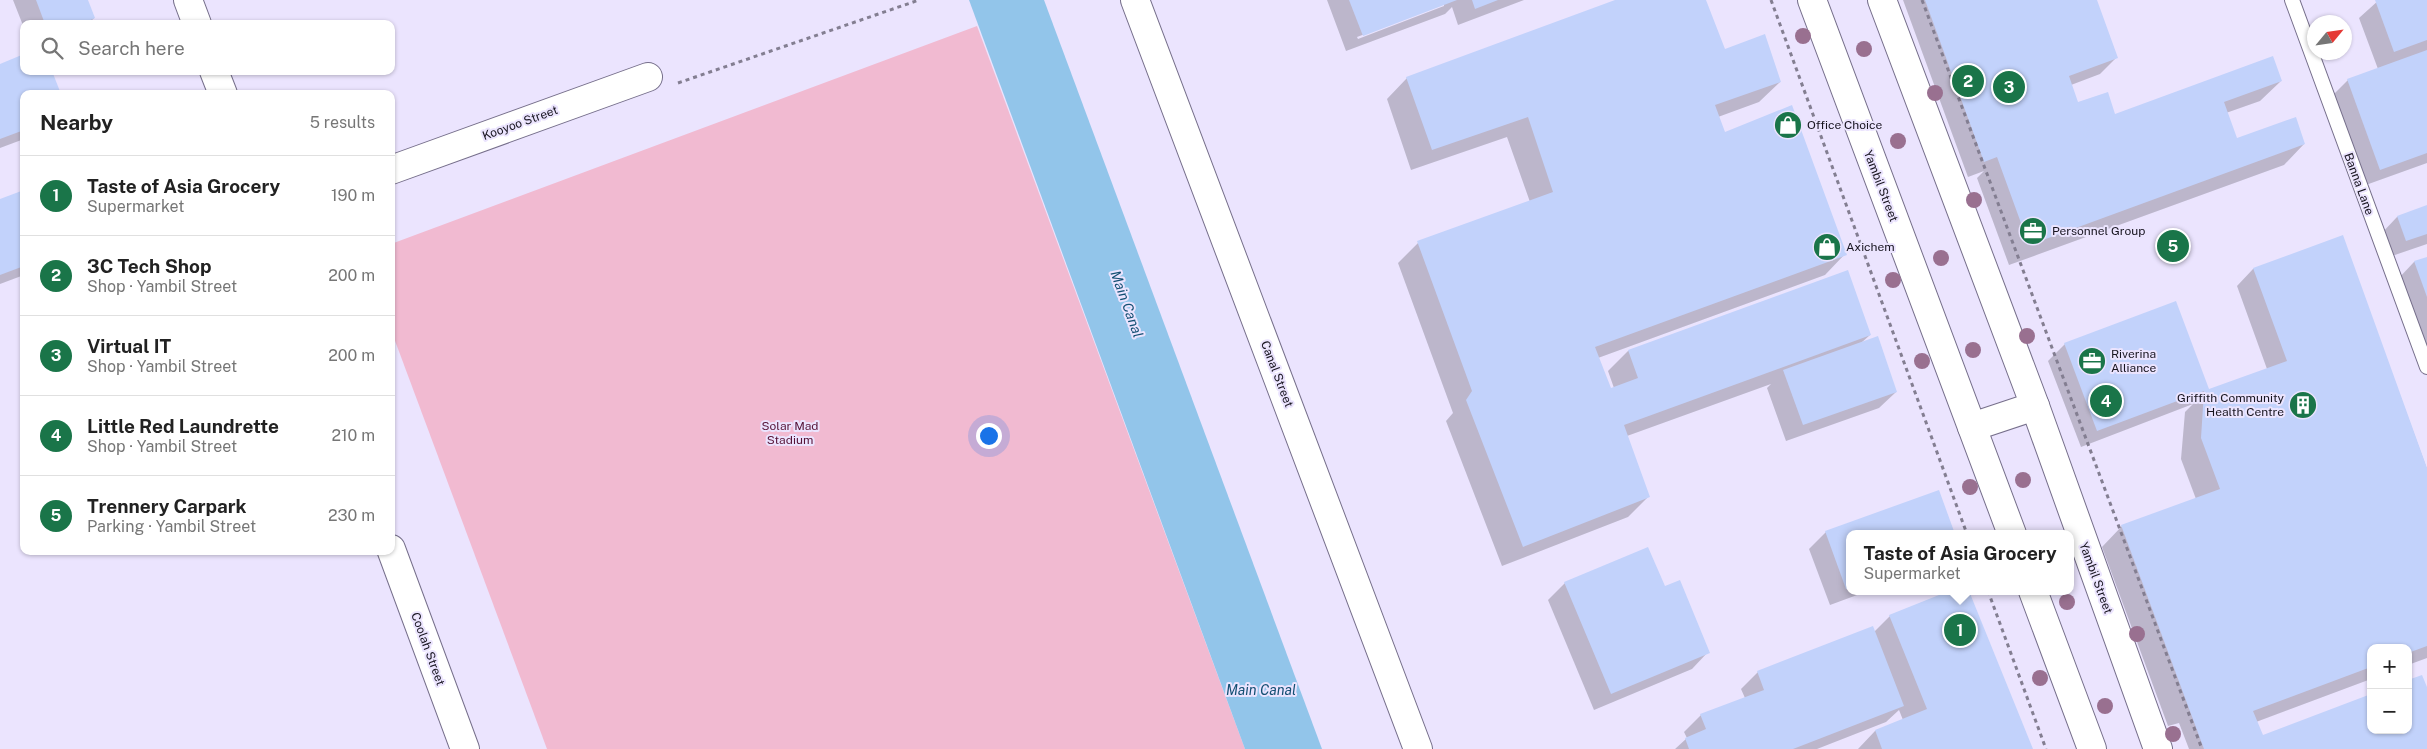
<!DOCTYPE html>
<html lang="en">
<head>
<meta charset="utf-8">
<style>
	body { margin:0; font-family:"Public Sans",sans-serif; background:#f2f2f2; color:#222 }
	.controls { position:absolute; right:15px; bottom:15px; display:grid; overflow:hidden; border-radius:10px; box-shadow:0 1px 4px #0004 }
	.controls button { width:45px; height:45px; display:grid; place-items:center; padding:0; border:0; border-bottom:1px solid #e0e0e0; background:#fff; color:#222; font:25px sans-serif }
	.compass { position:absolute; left:2307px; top:15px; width:45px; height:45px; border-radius:50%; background:#fff; box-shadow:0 1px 4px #0004; rotate:61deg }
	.you { position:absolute; left:988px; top:435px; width:18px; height:18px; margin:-12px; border:4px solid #fff; border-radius:50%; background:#1a73e8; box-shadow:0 0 0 8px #1a73e833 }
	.badge { display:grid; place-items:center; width:32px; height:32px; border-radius:50%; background:#1a7549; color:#fff; font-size:16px; font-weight:700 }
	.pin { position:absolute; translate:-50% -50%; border:2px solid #fff; box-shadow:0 1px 5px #0006 }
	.popup { position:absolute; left:1846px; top:530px; width:228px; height:65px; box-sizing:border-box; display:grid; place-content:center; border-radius:10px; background:#fff; filter:drop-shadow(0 1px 4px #0005); font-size:16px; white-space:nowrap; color:#767676 }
	.popup b { font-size:19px; color:#222 }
	.popup::after { content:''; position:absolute; left:50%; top:100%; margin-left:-10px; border:10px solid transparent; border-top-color:#fff }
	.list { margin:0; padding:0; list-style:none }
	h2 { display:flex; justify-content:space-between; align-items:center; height:65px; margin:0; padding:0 20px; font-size:21px }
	h2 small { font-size:16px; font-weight:400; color:#767676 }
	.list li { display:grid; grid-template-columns:32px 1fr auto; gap:15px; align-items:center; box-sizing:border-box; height:80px; padding:0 20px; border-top:1px solid #e0e0e0 }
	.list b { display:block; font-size:19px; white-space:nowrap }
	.list p { margin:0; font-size:16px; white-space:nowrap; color:#767676 }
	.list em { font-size:16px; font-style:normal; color:#767676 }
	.icon { flex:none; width:28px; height:28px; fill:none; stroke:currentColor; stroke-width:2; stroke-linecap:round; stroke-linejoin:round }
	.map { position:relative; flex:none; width:2427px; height:749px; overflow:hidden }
	.search { position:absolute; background:#fff; box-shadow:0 1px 4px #0004; left:20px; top:20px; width:375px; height:55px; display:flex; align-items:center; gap:12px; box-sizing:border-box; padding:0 18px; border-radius:10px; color:#767676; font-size:19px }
	.panel { position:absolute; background:#fff; box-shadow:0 1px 4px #0004; left:20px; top:90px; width:375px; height:465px; border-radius:10px }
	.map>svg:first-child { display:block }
</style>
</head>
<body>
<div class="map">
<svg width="2427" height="749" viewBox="0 0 2427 749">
	<rect width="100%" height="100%" fill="#ebe4fe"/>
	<!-- green -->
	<path fill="#f1bad1" d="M977,26L1245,749H547L391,330V244Z"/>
	<!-- water -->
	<path fill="#92c5ea" d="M969,0H1044L1322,749H1245Z"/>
	<!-- shadow -->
	<g fill="#0003" fill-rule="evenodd">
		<path d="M13,0H86L94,18L88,24H24V28Z"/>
		<path d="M1327,0H1524L1458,25L1452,7L1445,14L1346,51ZM1444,4V6L1358,39L1357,37Z"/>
		<path d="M1619,0H1705L1724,50L1780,82L1759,102L1718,117L1724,133L1845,254L1825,275L1598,358L1610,390L1614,388L1608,371L1628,351L1870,335L1861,343L1896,392L1879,408L1786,441L1767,388L1771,384L1627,436L1648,497L1628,517L1502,566L1446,421L1453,413L1398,263L1418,243L1530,202L1507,137L1411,170L1387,99L1407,78Z"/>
		<path d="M1903,0H2096L2117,57L2100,74L2071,85L2077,104L2115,115L2281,81L2260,101L2226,113L2236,140L2304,144L2284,165L2009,265L1977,178L1984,171L1968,177Z"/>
		<path d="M2379,0H2427V163L2363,186L2331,97L2348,80L2378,69L2359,18Z"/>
		<path d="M0,65L24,94V139L0,148Z"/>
		<path d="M24,192V275L0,284V200Z"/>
		<path d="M2427,206V244L2389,257L2381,234L2397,217Z"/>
		<path d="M2342,237L2427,469V658L2408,665V648H2371V679L2256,722L2262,737L2408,730L2427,691V749H2189L2179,723L2168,726L2102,547L2122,526L2196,499L2181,459L2185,412L2193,404L2081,447L2048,361L2065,344L2208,388L2204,392L2267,369L2237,286L2253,269Z"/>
		<path d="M2427,258V360L2398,279L2414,262Z"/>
		<path d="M1826,532L1850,534V591H1868L1830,605L1809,549Z"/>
		<path d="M1565,583L1664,588L1708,652L1692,669L1594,710L1548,600Z"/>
		<path d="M1890,616L2032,749H1858L1875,731L1903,720L1899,710L1886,722L1817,749H1675L1687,738L1684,732L1701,715L1745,698L1741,689L1758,672L1874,632Z"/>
	</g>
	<!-- building -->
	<g fill="#c2d2fb">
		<path d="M36,0H88L95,18L82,24H45Z"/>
		<path d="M1349,0H1457L1363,36Z"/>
		<path d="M1472,0H1498L1475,9Z"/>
		<path d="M1615,0H1706L1725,49L1765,34L1781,82L1715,105L1725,132L1792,105L1847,255L1595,347L1611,388L1638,378L1628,350L1848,270L1871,335L1624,425L1650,497L1523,547L1466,400L1472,391L1417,241L1553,192L1528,117L1432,150L1406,77Z"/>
		<path d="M1925,0H2097L2118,58L2069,76L2078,102L2108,92L2115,114L2273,56L2282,81L2224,102L2237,138L2296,117L2305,144L2029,245L1997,157L1984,162Z"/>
		<path d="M2375,0H2427V40L2394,52Z"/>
		<path d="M2427,50V153L2380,170L2347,79Z"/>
		<path d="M24,54V71H52L61,94H24V130L0,139V64Z"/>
		<path d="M24,190V266L0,275V199Z"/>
		<path d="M2427,205V234L2406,241L2397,216Z"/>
		<path d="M2343,235L2427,468V646L2408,653V648H2371V667L2253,711L2263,735L2371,694V730H2408V680L2422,675L2427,687V749H2204L2121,525L2220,489L2201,438L2204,391L2097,431L2064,343L2176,301L2209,389L2287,361L2253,268Z"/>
		<path d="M2427,257V297L2414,261Z"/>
		<path d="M1878,336L1897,392L1803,425L1783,370Z"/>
		<path d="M1939,490L1955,534H1850V588L1846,589L1825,531Z"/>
		<path d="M1648,547L1665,586L1680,580L1710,653L1611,694L1564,582Z"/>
		<path d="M1949,591H1969L2033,749H1882L1875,730L1927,709L1889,615Z"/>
		<path d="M1873,626L1904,706L1793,749H1689L1685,738L1706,729L1700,714L1764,690L1757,671Z"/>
	</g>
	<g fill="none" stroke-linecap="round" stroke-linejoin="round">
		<defs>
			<path id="lane" d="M2292,0L2427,367"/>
			<g id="street">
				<path d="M188,0L197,24"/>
				<path d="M1135,0L1418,749"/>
				<path d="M1812,0L2012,534"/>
				<path d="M1882,0L2035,406L2158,749"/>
				<path d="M214,71L223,94"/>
				<path d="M391,170L648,77"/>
				<path d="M1972,427L2035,406"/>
				<path d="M391,549L465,749"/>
				<path d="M2033,591L2092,749"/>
			</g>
		</defs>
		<!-- lane casing -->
		<use href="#lane" stroke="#766f8b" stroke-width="16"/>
		<!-- street casing -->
		<use href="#street" stroke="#766f8b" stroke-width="30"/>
		<!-- path -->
		<g stroke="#837e91" stroke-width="3" stroke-dasharray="4 4" stroke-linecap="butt">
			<path d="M1771,0L1967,534"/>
			<path d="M1922,0L2202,749"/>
			<path d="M678,83L919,0"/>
			<path d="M1988,591L2046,749"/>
		</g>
		<!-- lane -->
		<use href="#lane" stroke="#fff" stroke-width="14"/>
		<!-- street -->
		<use href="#street" stroke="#fff" stroke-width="28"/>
	</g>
	<!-- trees -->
	<g fill="#997090">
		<circle cx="1803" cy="36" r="8"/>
		<circle cx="1864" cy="49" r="8"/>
		<circle cx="1935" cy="93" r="8"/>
		<circle cx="1898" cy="141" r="8"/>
		<circle cx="1974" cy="200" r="8"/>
		<circle cx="1941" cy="258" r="8"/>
		<circle cx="1893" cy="280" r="8"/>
		<circle cx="2027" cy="336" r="8"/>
		<circle cx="1973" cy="350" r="8"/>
		<circle cx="1922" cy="361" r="8"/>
		<circle cx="2023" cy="480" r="8"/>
		<circle cx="1970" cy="487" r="8"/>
		<circle cx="2067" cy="602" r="8"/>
		<circle cx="2137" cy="634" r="8"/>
		<circle cx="2040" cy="678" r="8"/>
		<circle cx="2105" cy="706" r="8"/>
		<circle cx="2173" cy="734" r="8"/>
	</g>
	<!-- icons -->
	<defs>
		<symbol id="shop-disc" viewBox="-11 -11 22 22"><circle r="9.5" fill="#1a7549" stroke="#ebe4fe"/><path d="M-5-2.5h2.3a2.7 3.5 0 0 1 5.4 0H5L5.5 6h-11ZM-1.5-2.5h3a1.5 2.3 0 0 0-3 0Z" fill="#fff"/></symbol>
		<symbol id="office-disc" viewBox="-11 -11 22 22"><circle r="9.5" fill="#1a7549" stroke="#ebe4fe"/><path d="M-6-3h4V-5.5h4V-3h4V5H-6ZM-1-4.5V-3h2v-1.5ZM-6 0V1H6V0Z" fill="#fff"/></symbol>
		<symbol id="building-disc" viewBox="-11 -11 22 22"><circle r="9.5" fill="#1a7549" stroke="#ebe4fe"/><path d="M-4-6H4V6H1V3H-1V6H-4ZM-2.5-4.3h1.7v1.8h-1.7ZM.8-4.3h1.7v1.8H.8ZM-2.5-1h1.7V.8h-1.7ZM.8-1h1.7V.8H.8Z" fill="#fff"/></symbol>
	</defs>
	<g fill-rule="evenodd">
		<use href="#shop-disc" x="1772" y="109" width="32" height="32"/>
		<use href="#office-disc" x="2017" y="215" width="32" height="32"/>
		<use href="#shop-disc" x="1811" y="231" width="32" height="32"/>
		<use href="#office-disc" x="2076" y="345" width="32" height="32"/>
		<use href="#building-disc" x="2287" y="389" width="32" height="32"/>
	</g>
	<g text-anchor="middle" stroke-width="4" stroke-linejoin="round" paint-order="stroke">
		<!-- street labels -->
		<g font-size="12" fill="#17141f" stroke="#ebe4fe">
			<text transform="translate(520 123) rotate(-20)" y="4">Kooyoo Street</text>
			<text transform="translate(2359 184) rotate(70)" y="4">Banna Lane</text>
			<text transform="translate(1881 186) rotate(69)" y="4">Yambil Street</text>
			<text transform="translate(1277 374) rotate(69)" y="4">Canal Street</text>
			<text transform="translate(2096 578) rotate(70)" y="4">Yambil Street</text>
			<text transform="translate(428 649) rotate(70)" y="4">Coolah Street</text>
		</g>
		<!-- poi labels -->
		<g font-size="12" fill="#17141f" stroke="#ebe4fe" text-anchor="start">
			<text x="1807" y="129">Office Choice</text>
			<text x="2052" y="235">Personnel Group</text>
			<text x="1846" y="251">Axichem</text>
			<text x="2111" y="358">Riverina<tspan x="2111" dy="14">Alliance</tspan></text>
			<text x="2284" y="402" text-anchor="end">Griffith Community<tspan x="2284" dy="14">Health Centre</tspan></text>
		</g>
		<!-- park labels -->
		<g font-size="12" fill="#561236" stroke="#ebe4fe">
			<text x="790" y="430">Solar Mad<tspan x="790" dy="14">Stadium</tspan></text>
		</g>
		<!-- water labels -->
		<g font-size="14" font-style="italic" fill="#134f73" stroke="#ebe4fe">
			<text transform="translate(1127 304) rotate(70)" y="5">Main Canal</text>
			<text x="1261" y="695">Main Canal</text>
		</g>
	</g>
</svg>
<div class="controls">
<button>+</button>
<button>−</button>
</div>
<svg class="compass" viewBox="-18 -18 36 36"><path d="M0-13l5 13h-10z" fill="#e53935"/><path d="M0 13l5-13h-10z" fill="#767676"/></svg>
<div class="you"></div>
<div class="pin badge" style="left:1960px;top:630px">1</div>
<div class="popup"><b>Taste of Asia Grocery</b>Supermarket</div>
<div class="pin badge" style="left:1968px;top:81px">2</div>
<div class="pin badge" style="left:2009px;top:87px">3</div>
<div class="pin badge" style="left:2106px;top:401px">4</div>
<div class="pin badge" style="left:2173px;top:246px">5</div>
<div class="search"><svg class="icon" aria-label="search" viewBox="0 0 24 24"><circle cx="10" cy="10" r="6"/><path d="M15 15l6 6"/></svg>Search here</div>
<section class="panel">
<h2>Nearby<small>5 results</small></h2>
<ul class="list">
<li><span class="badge">1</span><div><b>Taste of Asia Grocery</b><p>Supermarket</p></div><em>190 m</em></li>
<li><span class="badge">2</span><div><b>3C Tech Shop</b><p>Shop · Yambil Street</p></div><em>200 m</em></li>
<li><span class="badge">3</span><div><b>Virtual IT</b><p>Shop · Yambil Street</p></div><em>200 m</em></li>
<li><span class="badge">4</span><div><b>Little Red Laundrette</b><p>Shop · Yambil Street</p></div><em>210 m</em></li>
<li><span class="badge">5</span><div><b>Trennery Carpark</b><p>Parking · Yambil Street</p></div><em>230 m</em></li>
</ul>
</section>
</div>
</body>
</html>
